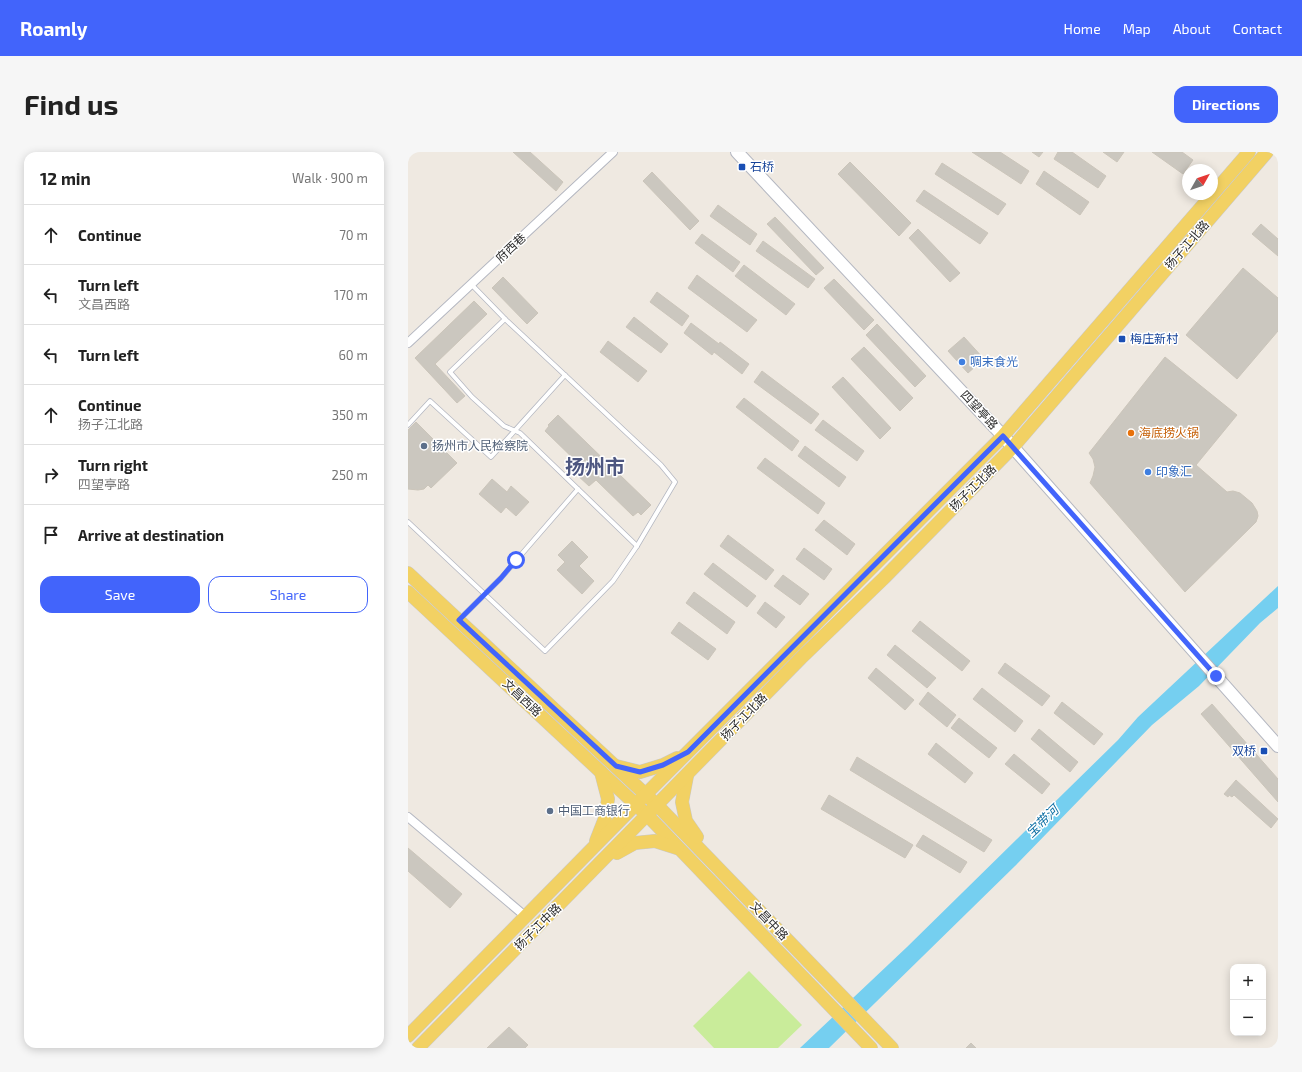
<!DOCTYPE html>
<html lang="en">
<head>
<meta charset="utf-8">
<style>
	body { margin:0; font-family:"Exo 2","Noto Sans SC",sans-serif; background:#f6f6f6; color:#222 }
	.controls { position:absolute; right:12px; bottom:12px; display:grid; overflow:hidden; border-radius:8px; box-shadow:0 2px 10px #0003 }
	.controls button { width:36px; height:36px; display:grid; place-items:center; padding:0; border:0; border-bottom:1px solid #e0e0e0; background:#fff; color:#222; font:20px sans-serif }
	.compass { position:absolute; left:774px; top:12px; width:36px; height:36px; border-radius:50%; background:#fff; box-shadow:0 2px 10px #0003; rotate:50deg }
	.stop { position:absolute; width:12px; height:12px; margin:-9px; border:3px solid #4264fb; border-radius:50%; background:#fff }
	.stop.end { background:#4264fb; border-color:#fff; box-shadow:0 1px 4px #0008 }
	.list { margin:0; padding:0; list-style:none }
	h2 { display:flex; justify-content:space-between; align-items:center; height:52px; margin:0; padding:0 16px; font-size:17px }
	h2 small { font-size:13px; font-weight:400; color:#767676 }
	.list li { display:grid; grid-template-columns:26px 1fr auto; gap:12px; align-items:center; box-sizing:border-box; height:60px; padding:0 16px; border-top:1px solid #e0e0e0 }
	.list b { display:block; font-size:15px; white-space:nowrap }
	.list p { margin:0; font-size:13px; white-space:nowrap; color:#767676 }
	.list em { font-size:13px; font-style:normal; color:#767676 }
	.actions { display:flex; gap:8px; padding:12px 16px }
	.actions a { flex:1; padding:9px 0; border:1px solid #4264fb; border-radius:12px; text-align:center; font-size:14px; color:#4264fb }
	.actions .main { background:#4264fb; color:#fff }
	.icon { flex:none; width:22px; height:22px; fill:none; stroke:currentColor; stroke-width:2; stroke-linecap:round; stroke-linejoin:round }
	.map { position:relative; flex:none; width:870px; height:896px; overflow:hidden; border-radius:12px }
	header { display:flex; align-items:center; gap:24px; box-sizing:border-box; height:56px; padding:0 20px; background:#4264fb; color:#fff }
	header strong { font-size:19px }
	nav { display:flex; gap:22px; margin-inline-start:auto; font-size:14px }
	.intro { display:flex; align-items:center; justify-content:space-between; box-sizing:border-box; height:96px; padding:0 24px }
	h1 { margin:0; font-size:28px }
	.button { padding:10px 18px; border-radius:12px; background:#4264fb; color:#fff; font-size:14px; font-weight:700 }
	main { display:flex; gap:24px; padding:0 24px }
	aside { flex:1; background:#fff; border-radius:12px; box-shadow:0 2px 10px #0003 }
	.map>svg:first-child { display:block }
</style>
</head>
<body>
<header>
<strong>Roamly</strong>
<nav><a>Home</a><a>Map</a><a>About</a><a>Contact</a></nav>
</header>
<div class="intro"><h1>Find us</h1><a class="button">Directions</a></div>
<main>
<aside>
<h2>12 min<small>Walk · 900 m</small></h2>
<ul class="list">
<li><svg class="icon" aria-label="ahead" viewBox="0 0 24 24"><path d="M12 20V5M6 11l6-6 6 6"/></svg><div><b>Continue</b></div><em>70 m</em></li>
<li><svg class="icon" aria-label="left" viewBox="0 0 24 24"><path d="M17 20v-9H6M10 6l-5 5 5 5"/></svg><div><b>Turn left</b><p>文昌西路</p></div><em>170 m</em></li>
<li><svg class="icon" aria-label="left" viewBox="0 0 24 24"><path d="M17 20v-9H6M10 6l-5 5 5 5"/></svg><div><b>Turn left</b></div><em>60 m</em></li>
<li><svg class="icon" aria-label="ahead" viewBox="0 0 24 24"><path d="M12 20V5M6 11l6-6 6 6"/></svg><div><b>Continue</b><p>扬子江北路</p></div><em>350 m</em></li>
<li><svg class="icon" aria-label="right" viewBox="0 0 24 24"><path d="M7 20v-9h11M14 6l5 5-5 5"/></svg><div><b>Turn right</b><p>四望亭路</p></div><em>250 m</em></li>
<li><svg class="icon" aria-label="arrive" viewBox="0 0 24 24"><path d="M6 21V4h12l-3 4 3 4H6"/></svg><div><b>Arrive at destination</b></div></li>
</ul>
<div class="actions"><a class="main">Save</a><a>Share</a></div>
</aside>
<div class="map">
<svg width="870" height="896" viewBox="0 0 870 896">
	<rect width="100%" height="100%" fill="#efe9e1"/>
	<!-- pitch -->
	<path fill="#c9ec9a" d="M341,819L394,873L370,896H306L285,874Z"/>
	<!-- water -->
	<path fill="#75cff0" d="M870,434V456L852,471L791,534L744,573L607,714L421,896H392L499,795L710,588L730,565Z"/>
	<!-- building -->
	<g fill="#cbc7bf" stroke="#cbc5ba">
		<path d="M105,0H122L155,30L148,39Z"/>
		<path d="M564,0H592L621,19L613,32Z"/>
		<path d="M624,0H635L631,5Z"/>
		<path d="M650,0H664L698,24L690,36L646,7Z"/>
		<path d="M695,0H716L709,10Z"/>
		<path d="M744,0H774L785,8L775,22Z"/>
		<path d="M442,10L503,71L491,84L430,22Z"/>
		<path d="M534,11L598,52L590,63L527,22Z"/>
		<path d="M636,19L681,50L672,63L628,32Z"/>
		<path d="M244,20L291,69L282,78L235,29Z"/>
		<path d="M516,38L580,81L572,92L508,49Z"/>
		<path d="M310,53L349,82L342,93L302,64Z"/>
		<path d="M367,65L416,116L408,123L359,72Z"/>
		<path d="M853,72L870,87V104L844,82Z"/>
		<path d="M510,77L552,121L542,130L501,86Z"/>
		<path d="M294,82L332,110L325,120L287,91Z"/>
		<path d="M355,89L407,127L400,136L348,99Z"/>
		<path d="M336,113L387,152L378,163L327,124Z"/>
		<path d="M835,116L870,146V179L829,227L778,183Z"/>
		<path d="M289,123L349,168L339,180L280,136Z"/>
		<path d="M95,125L130,161L119,172L84,136Z"/>
		<path d="M426,127L466,168L456,178L416,136Z"/>
		<path d="M249,140L281,164L274,174L242,150Z"/>
		<path d="M66,149L79,162L27,212L57,244L49,251L7,206Z"/>
		<path d="M226,165L260,192L253,201L218,175Z"/>
		<path d="M283,171L311,192L312,190L341,212L334,222L306,200L304,203L276,181Z"/>
		<path d="M469,172L518,224L507,235L458,183Z"/>
		<path d="M556,185L576,207L560,221L540,199Z"/>
		<path d="M200,189L239,219L230,230L192,200Z"/>
		<path d="M456,195L505,246L492,259L443,207Z"/>
		<path d="M757,205L829,263L788,313L819,340L825,339L832,341L844,351L849,359L850,364L848,370L777,440L682,331L685,324L687,315L685,307L681,301Z"/>
		<path d="M354,219L411,262L403,272L346,230Z"/>
		<path d="M435,225L483,276L472,287L424,235Z"/>
		<path d="M336,246L391,289L384,299L328,255Z"/>
		<path d="M150,263L243,353L233,363L230,360L225,364L188,328L181,334L168,322L174,315L137,279L141,274L140,273Z"/>
		<path d="M415,268L456,299L449,309L407,278Z"/>
		<path d="M8,270L49,311L23,336L20,333L16,337L10,338L0,337V278Z"/>
		<path d="M397,294L438,325L431,335L390,304Z"/>
		<path d="M357,306L417,351L410,362L349,316Z"/>
		<path d="M84,327L99,340L103,334L121,350L108,364L98,355L93,361L71,342Z"/>
		<path d="M416,368L447,392L439,403L407,378Z"/>
		<path d="M320,383L366,418L358,428L312,394Z"/>
		<path d="M164,389L180,405L171,414L186,429L174,442L149,418L157,410L150,403Z"/>
		<path d="M396,396L424,417L416,428L388,407Z"/>
		<path d="M305,411L348,444L339,455L296,422Z"/>
		<path d="M375,423L401,442L392,453L366,434Z"/>
		<path d="M286,440L327,470L319,482L278,451Z"/>
		<path d="M357,450L377,465L368,476L349,461Z"/>
		<path d="M512,469L562,509L554,519L504,479Z"/>
		<path d="M271,470L308,497L300,508L263,481Z"/>
		<path d="M487,493L528,526L519,536L479,503Z"/>
		<path d="M597,511L642,544L634,554L590,521Z"/>
		<path d="M468,516L506,548L497,558L460,526Z"/>
		<path d="M574,536L615,569L607,580L565,547Z"/>
		<path d="M520,540L548,563L539,575L511,552Z"/>
		<path d="M654,550L695,582L686,593L646,561Z"/>
		<path d="M804,552L870,627V650L793,562Z"/>
		<path d="M551,566L589,596L581,606L543,576Z"/>
		<path d="M631,577L670,610L662,620L623,587Z"/>
		<path d="M528,591L565,621L557,631L520,602Z"/>
		<path d="M606,602L642,632L634,642L597,612Z"/>
		<path d="M449,605L584,688L576,700L442,618Z"/>
		<path d="M828,628L870,667L863,676L826,643L824,645L821,643L820,645L816,642Z"/>
		<path d="M421,643L505,693L497,706L413,657Z"/>
		<path d="M515,683L559,710L552,721L508,694Z"/>
		<path d="M0,696L54,742L42,756L0,719Z"/>
		<path d="M101,875L120,893L117,896H79Z"/>
		<path d="M563,891L568,896H558Z"/>
	</g>
	<g fill="none" stroke-linecap="round" stroke-linejoin="round">
		<defs>
			<g id="lane">
				<path d="M97,167L42,220L64,245L96,274L112,281L229,394"/>
				<path d="M0,273L22,249L83,305L157,223"/>
				<path d="M0,370L137,499L205,429L229,394L267,330L253,313L97,167L63,132"/>
				<path d="M52,467L93,426L170,337"/>
			</g>
			<g id="street">
				<path d="M0,191L205,0"/>
				<path d="M0,665L117,764"/>
			</g>
			<path id="secondary" d="M329,0L595,284L870,594"/>
			<g id="primary">
				<path d="M0,421L250,654L484,896"/>
				<path d="M0,440L240,664L463,896"/>
				<path d="M208,614L232,620L255,613L269,606"/>
				<path d="M279,624L274,650L278,669L289,685"/>
				<path d="M188,689L197,666L200,647L193,620"/>
				<path d="M209,701L227,691L247,689L269,696"/>
				<path d="M0,884L238,642L595,284L841,0"/>
				<path d="M10,896L393,506L476,426L605,295L859,0"/>
			</g>
		</defs>
		<!-- lane casing -->
		<use href="#lane" stroke="#b4b7c1" stroke-width="5.5"/>
		<!-- street casing -->
		<use href="#street" stroke="#b4b7c1" stroke-width="10"/>
		<!-- secondary casing -->
		<use href="#secondary" stroke="#b4b7c1" stroke-width="14"/>
		<!-- primary casing -->
		<use href="#primary" stroke="#c9c9c9" stroke-width="14"/>
		<!-- lane -->
		<use href="#lane" stroke="#fff" stroke-width="4"/>
		<!-- street -->
		<use href="#street" stroke="#fff" stroke-width="8"/>
		<!-- secondary -->
		<use href="#secondary" stroke="#fff" stroke-width="12"/>
		<!-- primary -->
		<use href="#primary" stroke="#f2d163" stroke-width="13"/>
	</g>
	<g fill="none" stroke-linecap="round" stroke-linejoin="round">
		<!-- route -->
		<path stroke="#4264fb" stroke-width="5" d="M108,408L93,426L51,468L208,614L232,620L255,613L280,600L595,284L808,524"/>
	</g>
	<!-- markers -->
	<g fill="#1a4fb4" stroke="#fff" stroke-width="1.5">
		<rect x="330" y="11" width="8" height="8" rx="2"/>
		<rect x="710" y="183" width="8" height="8" rx="2"/>
		<rect x="852" y="595" width="8" height="8" rx="2"/>
	</g>
	<g fill="#3f7fe0" stroke="#fff" stroke-width="1.5">
		<circle cx="554" cy="210" r="4"/>
		<circle cx="740" cy="320" r="4"/>
	</g>
	<circle fill="#e8710a" stroke="#fff" stroke-width="1.5" cx="723" cy="281" r="4"/>
	<g fill="#5c6f8a" stroke="#fff" stroke-width="1.5">
		<circle cx="16" cy="294" r="4"/>
		<circle cx="142" cy="659" r="4"/>
	</g>
	<g text-anchor="middle" stroke-width="3" stroke-linejoin="round" paint-order="stroke">
		<!-- transit labels -->
		<g font-size="12" fill="#164399" stroke="#fff" text-anchor="start">
			<text x="342" y="19">石桥</text>
			<text x="722" y="191">梅庄新村</text>
			<text x="848" y="603" text-anchor="end">双桥</text>
		</g>
		<!-- street labels -->
		<g font-size="12" fill="#2e2e2e" stroke="#fff">
			<text transform="translate(779 93) rotate(-49)" y="4">扬子江北路</text>
			<text transform="translate(103 96) rotate(-43)" y="4">府西巷</text>
			<text transform="translate(571 258) rotate(47)" y="4">四望亭路</text>
			<text transform="translate(565 336) rotate(-45)" y="4">扬子江北路</text>
			<text transform="translate(114 546) rotate(43)" y="4">文昌西路</text>
			<text transform="translate(336 565) rotate(-46)" y="4">扬子江北路</text>
			<text transform="translate(361 769) rotate(46)" y="4">文昌中路</text>
			<text transform="translate(130 775) rotate(-45)" y="4">扬子江中路</text>
		</g>
		<!-- shop labels -->
		<g font-size="12" fill="#366cbe" stroke="#fff" text-anchor="start">
			<text x="562" y="214">啁末食光</text>
			<text x="748" y="324">印象汇</text>
		</g>
		<!-- food labels -->
		<g font-size="12" fill="#c56008" stroke="#fff" text-anchor="start">
			<text x="731" y="285">海底捞火锅</text>
		</g>
		<!-- service labels -->
		<g font-size="12" fill="#4e5e75" stroke="#fff" text-anchor="start">
			<text x="24" y="298">扬州市人民检察院</text>
			<text x="150" y="663">中国工商银行</text>
		</g>
		<!-- water labels -->
		<g font-size="13" font-style="italic" fill="#0d6fa3" stroke="#fff">
			<text transform="translate(634 669) rotate(-44)" y="5">宝带河</text>
		</g>
		<!-- town labels -->
		<g font-size="20" font-weight="bold" fill="#4d5680" stroke="#fff">
			<text x="187" y="322">扬州市</text>
		</g>
	</g>
</svg>
<div class="controls">
<button>+</button>
<button>−</button>
</div>
<svg class="compass" viewBox="-18 -18 36 36"><path d="M0-13l5 13h-10z" fill="#e53935"/><path d="M0 13l5-13h-10z" fill="#767676"/></svg>
<div class="stop" style="left:108px;top:408px"></div>
<div class="stop end" style="left:808px;top:524px"></div>
</div>
</main>
</body>
</html>
